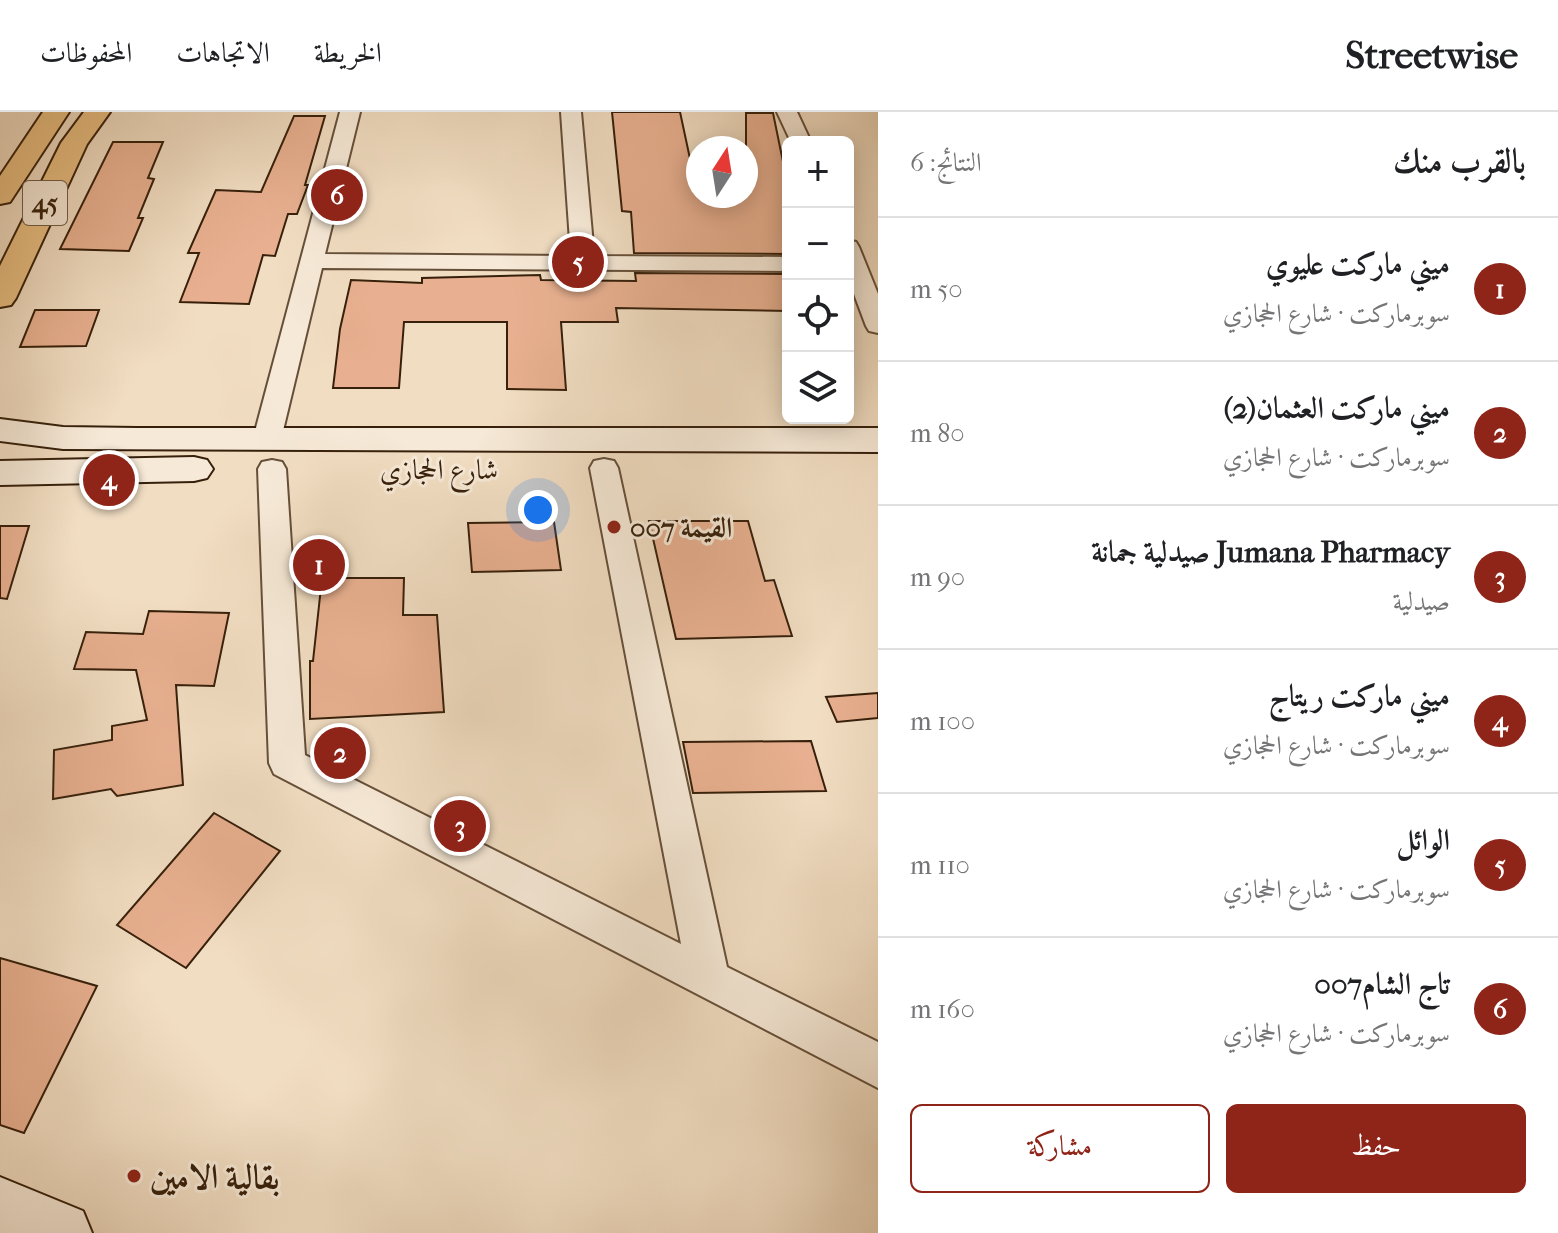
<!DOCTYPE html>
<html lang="ar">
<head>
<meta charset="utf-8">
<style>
	body { margin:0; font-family:"IM FELL French Canon",Amiri,serif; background:#f6f6f6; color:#202124; direction:rtl }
	.controls { position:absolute; right:24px; top:24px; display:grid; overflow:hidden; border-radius:12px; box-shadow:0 4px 20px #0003 }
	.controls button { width:72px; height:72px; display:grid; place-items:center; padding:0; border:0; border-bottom:2px solid #e0e0e0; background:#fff; color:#202124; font:40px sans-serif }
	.compass { position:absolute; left:686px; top:24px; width:72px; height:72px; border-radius:50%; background:#fff; box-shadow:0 4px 20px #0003; rotate:12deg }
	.you { position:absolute; left:538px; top:398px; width:28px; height:28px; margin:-20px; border:6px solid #fff; border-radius:50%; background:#1a73e8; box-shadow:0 0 0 12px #1a73e833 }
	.badge { display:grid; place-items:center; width:52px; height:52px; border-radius:50%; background:#8f2418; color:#fff; font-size:26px; font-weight:700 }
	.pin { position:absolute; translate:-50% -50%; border:4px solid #fff; box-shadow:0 2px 8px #0006 }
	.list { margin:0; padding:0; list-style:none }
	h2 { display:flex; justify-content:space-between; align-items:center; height:104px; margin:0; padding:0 32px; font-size:34px }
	h2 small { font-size:26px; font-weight:400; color:#757577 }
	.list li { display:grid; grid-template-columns:52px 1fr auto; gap:24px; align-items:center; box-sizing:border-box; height:144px; padding:0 32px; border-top:2px solid #e0e0e0 }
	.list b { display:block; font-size:30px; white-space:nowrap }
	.list p { margin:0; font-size:26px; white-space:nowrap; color:#757577 }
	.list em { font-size:26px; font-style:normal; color:#757577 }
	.actions { display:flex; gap:16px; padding:24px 32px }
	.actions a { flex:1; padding:18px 0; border:2px solid #8f2418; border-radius:12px; text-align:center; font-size:28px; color:#8f2418 }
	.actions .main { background:#8f2418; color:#fff }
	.icon { flex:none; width:44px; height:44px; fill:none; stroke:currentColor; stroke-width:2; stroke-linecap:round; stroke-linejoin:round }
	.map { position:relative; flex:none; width:878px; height:1121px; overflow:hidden; direction:ltr }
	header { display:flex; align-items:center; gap:48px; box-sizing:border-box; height:112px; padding:0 40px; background:#fff; border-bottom:2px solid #e0e0e0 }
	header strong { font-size:38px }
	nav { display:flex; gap:44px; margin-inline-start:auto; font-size:28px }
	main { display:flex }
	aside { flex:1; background:#fff }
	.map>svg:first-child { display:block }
</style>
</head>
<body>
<header>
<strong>Streetwise</strong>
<nav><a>الخريطة</a><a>الاتجاهات</a><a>المحفوظات</a></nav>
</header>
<main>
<aside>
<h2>بالقرب منك<small>النتائج: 6</small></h2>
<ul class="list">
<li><span class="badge">1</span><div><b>ميني ماركت عليوي</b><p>سوبرماركت · شارع الحجازي</p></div><em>50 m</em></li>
<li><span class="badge">2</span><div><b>ميني ماركت العثمان(2)</b><p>سوبرماركت · شارع الحجازي</p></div><em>80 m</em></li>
<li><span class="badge">3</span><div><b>Jumana Pharmacy صيدلية جمانة</b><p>صيدلية</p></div><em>90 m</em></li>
<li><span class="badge">4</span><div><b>ميني ماركت ريتاج</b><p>سوبرماركت · شارع الحجازي</p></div><em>100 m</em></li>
<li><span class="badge">5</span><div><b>الوائل</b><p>سوبرماركت · شارع الحجازي</p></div><em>110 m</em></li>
<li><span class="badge">6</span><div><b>تاج الشام007</b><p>سوبرماركت · شارع الحجازي</p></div><em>160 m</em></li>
</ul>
<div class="actions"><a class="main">حفظ</a><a>مشاركة</a></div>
</aside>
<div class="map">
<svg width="878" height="1121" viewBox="0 0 878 1121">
	<rect width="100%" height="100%" fill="#f1ddc2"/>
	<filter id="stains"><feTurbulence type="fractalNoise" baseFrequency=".0025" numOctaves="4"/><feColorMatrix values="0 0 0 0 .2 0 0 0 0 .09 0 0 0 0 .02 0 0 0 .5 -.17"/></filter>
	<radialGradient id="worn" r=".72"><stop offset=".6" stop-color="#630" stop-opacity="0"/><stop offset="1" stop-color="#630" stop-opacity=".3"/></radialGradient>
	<!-- building -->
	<g fill="#e8b090" stroke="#37200b" stroke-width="2">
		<path d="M612,0H680L698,84H746V1H773L788,74V142L634,141L631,100L622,99Z"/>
		<path d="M294,4H325L305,73H308L297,102H288L275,144L263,143L249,192L180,190L199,141H188L216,78L261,80Z"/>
		<path d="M113,30H163L148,66L154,67L138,106H143L129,139L60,137Z"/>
		<path d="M635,161L788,162V199L616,196L618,210H561L566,278L507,277V210H404L399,276H333L340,217L351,168L422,171V166L540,163L541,168L636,169Z"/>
		<path d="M35,198H99L86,234L20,235Z"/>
		<path d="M649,409H748L765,469L774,468L792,524L676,527Z"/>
		<path d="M554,410L561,458L472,460L468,411Z"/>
		<path d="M0,414H29L7,487L0,486Z"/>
		<path d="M322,466H404L403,503H437L444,600L310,607V549H313Z"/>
		<path d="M149,499L229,501L214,574L176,573L183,673L117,684L111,677L53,687L54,638L112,628V614L147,608L136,558L74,557L86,520L143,522Z"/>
		<path d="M878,581V606L837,610L826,585Z"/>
		<path d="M811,629L826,679L693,681L683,630Z"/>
		<path d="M214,701L280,739L186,856L117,813Z"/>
		<path d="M0,846L97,874L24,1021L0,1013Z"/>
	</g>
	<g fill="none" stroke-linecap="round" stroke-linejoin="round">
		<defs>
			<g id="minor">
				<path d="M340,0H360L325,142L571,144L561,0H581L594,144L788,145V159L322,156L281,327L277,333L267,336L257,333L253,327Z"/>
				<path d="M777,0H797L811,30H791Z"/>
				<path d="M848,128L856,130L859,135L878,182V221L869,219L866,214L848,166Z"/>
				<path d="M604,347L614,349L618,356L727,855L878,930V976L274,662L269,651L258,357L262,350L272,348L282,350L286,357L305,643L681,832L590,356L594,349Z"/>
			</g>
			<g id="secondary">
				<path d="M0,307L63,315L137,316H878V340L63,337L0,329Z"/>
				<path d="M194,345L207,348L213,357L207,366L194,369L0,373V349Z"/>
				<path d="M0,1065L83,1099L92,1121H0Z"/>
			</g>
			<g id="trunk">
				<path d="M43,0H69L10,90L0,92V64Z"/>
				<path d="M84,0H110L87,32L16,186L11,193L0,195V154L61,31Z"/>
			</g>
		</defs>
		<!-- minor casing -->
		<use href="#minor" stroke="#664f39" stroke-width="4"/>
		<!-- secondary casing -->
		<use href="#secondary" stroke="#37200b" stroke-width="4"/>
		<!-- trunk casing -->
		<use href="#trunk" stroke="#37200b" stroke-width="4"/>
		<!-- minor -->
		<use href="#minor" fill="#f6e9d7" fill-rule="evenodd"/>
		<!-- secondary -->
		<use href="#secondary" fill="#f6e9d7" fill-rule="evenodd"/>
		<!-- trunk -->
		<use href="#trunk" fill="#e8be81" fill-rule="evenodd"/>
	</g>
	<!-- markers -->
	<g fill="#8f2418" stroke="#f6e9d7" stroke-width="3">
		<circle cx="614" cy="415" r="8"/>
		<circle cx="134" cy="1064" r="8"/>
	</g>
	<g text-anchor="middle" stroke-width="6" stroke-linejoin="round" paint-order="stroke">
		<!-- shield labels -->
		<rect fill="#f6e9d7" stroke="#705c48" stroke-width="2" x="23" y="69" width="44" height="44" rx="6"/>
		<g font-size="26" font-weight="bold" fill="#37200b">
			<text x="45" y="100">45</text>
		</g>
		<!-- street labels -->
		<g font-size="28" fill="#37200b" stroke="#f6e9d7">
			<text x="439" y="367">شارع الحجازي</text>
		</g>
		<!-- poi labels -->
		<g font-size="28" font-weight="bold" fill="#37200b" stroke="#f6e9d7" text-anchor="start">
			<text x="630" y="425">القيمة 007</text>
		</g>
		<!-- near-poi labels -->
		<g font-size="34" font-weight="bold" fill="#37200b" stroke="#f6e9d7" text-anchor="start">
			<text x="150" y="1076">بقالية الامين</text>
		</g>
	</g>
	<rect width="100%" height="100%" filter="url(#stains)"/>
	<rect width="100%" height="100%" fill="url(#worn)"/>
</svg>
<div class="controls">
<button>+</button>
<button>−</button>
<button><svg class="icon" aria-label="locate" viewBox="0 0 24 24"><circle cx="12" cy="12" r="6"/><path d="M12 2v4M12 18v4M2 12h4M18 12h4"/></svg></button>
<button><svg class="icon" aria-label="layers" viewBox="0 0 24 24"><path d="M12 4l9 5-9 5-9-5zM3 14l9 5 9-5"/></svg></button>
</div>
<svg class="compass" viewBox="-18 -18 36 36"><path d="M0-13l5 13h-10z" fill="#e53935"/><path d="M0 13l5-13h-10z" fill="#757577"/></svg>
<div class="you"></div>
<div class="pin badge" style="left:319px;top:453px">1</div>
<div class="pin badge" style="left:340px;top:641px">2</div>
<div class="pin badge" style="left:460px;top:714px">3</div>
<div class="pin badge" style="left:109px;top:368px">4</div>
<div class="pin badge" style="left:578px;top:150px">5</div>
<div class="pin badge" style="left:337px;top:83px">6</div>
</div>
</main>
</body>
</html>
